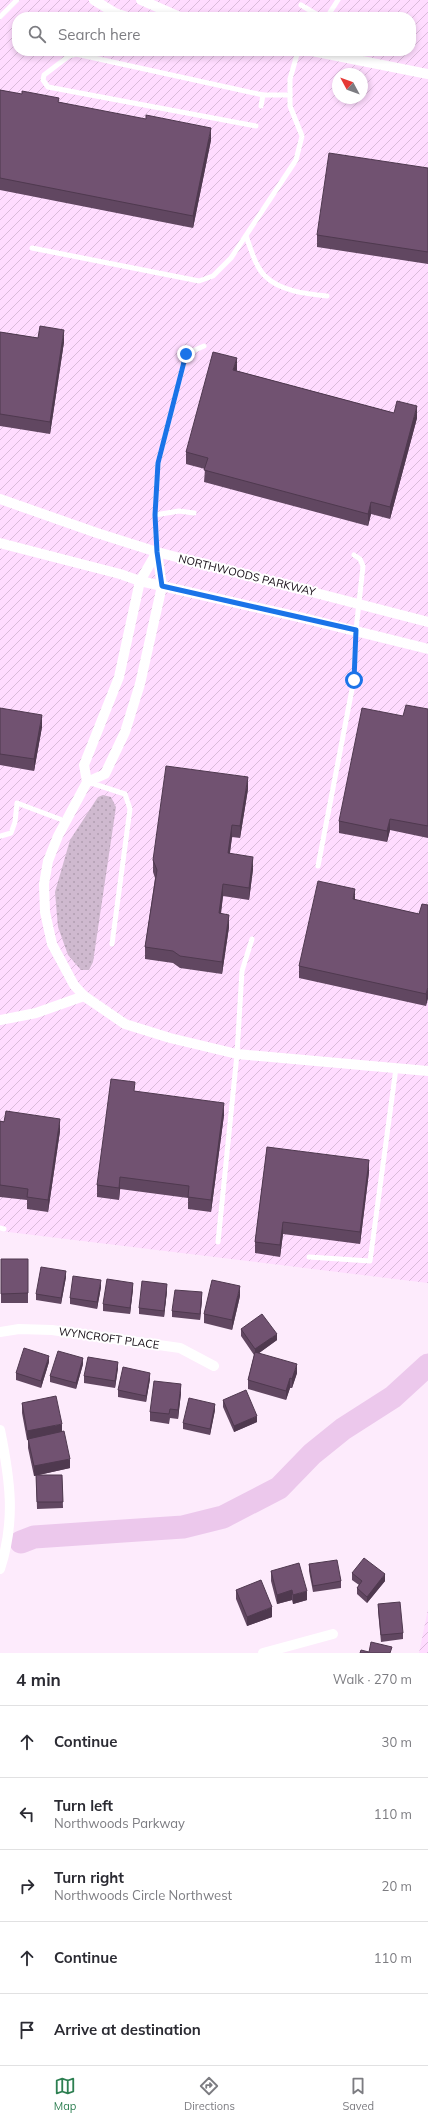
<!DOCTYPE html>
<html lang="en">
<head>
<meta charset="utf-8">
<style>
	body { margin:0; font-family:Mulish,sans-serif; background:#f7f7f7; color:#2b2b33 }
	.compass { position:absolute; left:332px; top:68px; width:36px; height:36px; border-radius:50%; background:#fff; box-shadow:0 2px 6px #0003; rotate:311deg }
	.stop { position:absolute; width:12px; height:12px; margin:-9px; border:3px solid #1a73e8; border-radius:50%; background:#fff }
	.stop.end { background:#1a73e8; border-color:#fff; box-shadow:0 1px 4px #0008 }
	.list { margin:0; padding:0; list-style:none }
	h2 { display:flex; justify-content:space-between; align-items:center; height:52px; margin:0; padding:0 16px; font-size:17px }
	h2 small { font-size:13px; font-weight:400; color:#7c7c81 }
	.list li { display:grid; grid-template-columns:26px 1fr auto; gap:12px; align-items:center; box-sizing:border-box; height:72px; padding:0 16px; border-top:1px solid #e1e1e2 }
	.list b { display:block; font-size:15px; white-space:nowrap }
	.list p { margin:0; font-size:13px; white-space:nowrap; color:#7c7c81 }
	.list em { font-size:13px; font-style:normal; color:#7c7c81 }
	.icon { flex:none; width:22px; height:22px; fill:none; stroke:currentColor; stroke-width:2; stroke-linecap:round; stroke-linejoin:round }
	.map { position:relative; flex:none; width:428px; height:1653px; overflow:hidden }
	.search { position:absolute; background:#fff; box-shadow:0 2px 6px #0003; left:12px; right:12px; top:12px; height:44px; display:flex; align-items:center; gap:10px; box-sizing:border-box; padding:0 14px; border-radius:16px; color:#7c7c81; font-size:15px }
	.sheet { height:412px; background:#fff }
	nav { display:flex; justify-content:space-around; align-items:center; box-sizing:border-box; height:56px; border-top:1px solid #e1e1e2; background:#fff; font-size:11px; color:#7c7c81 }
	nav a { display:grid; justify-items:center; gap:2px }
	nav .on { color:#2d7f51 }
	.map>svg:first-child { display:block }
</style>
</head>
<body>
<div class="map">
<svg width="428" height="1653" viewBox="0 0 428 1653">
	<defs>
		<pattern id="industrial-furrows" width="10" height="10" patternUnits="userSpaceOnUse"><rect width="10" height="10" fill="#ffdcff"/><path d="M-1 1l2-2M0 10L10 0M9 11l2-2" fill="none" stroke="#dabbda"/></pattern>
		<pattern id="grass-dots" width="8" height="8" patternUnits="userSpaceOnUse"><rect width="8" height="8" fill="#cfb9cf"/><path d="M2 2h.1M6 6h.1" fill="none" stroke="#b19eb1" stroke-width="1.8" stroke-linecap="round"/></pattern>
	</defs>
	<rect width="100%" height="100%" fill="#fdebfc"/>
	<!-- industrial -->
	<g fill="url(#industrial-furrows)" fill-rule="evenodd">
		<path d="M0,0H428V1283L0,1231ZM17,17H411V51H17ZM338,74H362V98H338Z"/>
		<path d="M428,1609V1653H419Z"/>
	</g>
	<!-- grass -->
	<path fill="url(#grass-dots)" d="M103,795L111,797L116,807L93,962L89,970H81L68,955L58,927L55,892L70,840L98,797Z"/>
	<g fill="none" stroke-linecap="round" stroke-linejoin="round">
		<!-- river -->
		<path stroke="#ecc8ec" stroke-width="23" d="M21,1542L34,1537L183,1527L223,1517L279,1488L312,1454L343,1429L393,1397L428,1365"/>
		<!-- lane -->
		<g stroke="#fff" stroke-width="5">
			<path d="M301,5L321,17"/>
			<path d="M0,17L17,0"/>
			<path d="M327,17L338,0"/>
			<path d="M261,106L263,95"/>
			<path d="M256,126L48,87L43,80L44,75L69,56L76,54L263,95H290"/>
			<path d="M246,236C251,249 255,266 265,276C280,291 306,294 327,296"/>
			<path d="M32,248L199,281L213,276L231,258L296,160L302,136L290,106V79L298,51"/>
			<path d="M155,515L179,511L194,513"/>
			<path d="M157,552L155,515L158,463L186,354L204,346"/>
			<path d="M88,782L125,794L130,809L112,944"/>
			<path d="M1,836L11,833L15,822L17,803L65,821"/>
			<path d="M318,866L354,679L356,630L363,566L360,559L354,555"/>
			<path d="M0,1228L4,1229"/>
			<path d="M218,1242L237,1054L242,971L252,939"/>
			<path d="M309,1257L370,1261L396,1068"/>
		</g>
		<!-- street -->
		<g stroke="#fff" stroke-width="10">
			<path d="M94,0L115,13L127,17"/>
			<path d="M141,0L180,17"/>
			<path d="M312,51L428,74"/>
			<path d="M0,499L97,533L157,552L428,622"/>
			<path d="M0,543L120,574L140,581L299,617L428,649"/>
			<path d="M157,552L140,581L119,677L84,765L87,782L58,836L48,861L44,884L45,912L52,944L74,985L84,996L125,1024L170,1038L237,1054L428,1071"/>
			<path d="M87,782L105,774L125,732L140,684L162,586L157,552"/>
			<path d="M0,1020L36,1013L84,996"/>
			<path d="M0,1332L19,1329L52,1330L180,1348L214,1366"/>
			<path d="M0,1430C10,1479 16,1520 0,1569"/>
			<path d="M263,1653L333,1634"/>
		</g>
	</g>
	<!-- wall -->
	<g fill="#614761">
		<path d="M0,90L59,102L211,140L193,228L0,190Z"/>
		<path d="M428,168V264L317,247V235Z"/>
		<path d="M0,332L64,342L50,434L0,426Z"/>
		<path d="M237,371L394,413L417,418L390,519L371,514L368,526L204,482L205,469L186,464V452Z"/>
		<path d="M0,708L42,727L34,771L0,765Z"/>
		<path d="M428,709V838L390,830L387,842L339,833V821L403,716Z"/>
		<path d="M248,789L240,838L232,837L230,853L253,869L249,900L223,896L221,914L229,927L222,974L180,968L173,963L145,959V947L155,878L153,872V860Z"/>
		<path d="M355,900L419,914L428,905L426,1006L299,978V966Z"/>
		<path d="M135,1091L224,1115L211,1212L188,1209V1198L120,1189L119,1200L97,1197V1185Z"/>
		<path d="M0,1121L60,1131L48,1212L27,1209V1200L0,1197Z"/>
		<path d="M267,1147L369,1172L360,1244L283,1234L280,1257L255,1253V1242Z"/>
		<rect x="1" y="1259" width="27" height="44"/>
		<path d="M66,1277L61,1304L36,1300V1294Z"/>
		<path d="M101,1287L97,1309L70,1304V1298Z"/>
		<path d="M133,1289L130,1314L103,1311V1304Z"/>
		<path d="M167,1291L164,1317L139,1314V1308Z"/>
		<path d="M240,1296L232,1330L204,1323V1314Z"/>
		<path d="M202,1299L200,1320L172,1317V1311Z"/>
		<path d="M241,1329L277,1340L259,1353L297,1373L292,1388H290L286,1400L248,1389V1380L254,1355L241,1336Z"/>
		<path d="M49,1362L41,1388L16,1380V1373Z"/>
		<path d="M83,1364L76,1389L50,1382V1376Z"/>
		<path d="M118,1368L115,1388L84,1383V1376Z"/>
		<path d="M150,1379L146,1402L118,1397V1390Z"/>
		<path d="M181,1393L178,1419L170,1418L169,1424L150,1421V1412Z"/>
		<path d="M223,1400L257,1422L234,1432L223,1407Z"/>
		<path d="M22,1403L62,1431L70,1468L34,1476L28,1448V1440H27L22,1413Z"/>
		<path d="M215,1410L210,1435L183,1429V1423Z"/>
		<path d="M36,1475H62L63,1508L37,1509Z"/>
		<path d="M309,1564L341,1581V1588L313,1592L309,1571Z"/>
		<path d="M271,1571L307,1600L293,1604L292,1600L277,1604L271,1581Z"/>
		<path d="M352,1573L385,1581L367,1603L357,1594V1588L359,1585L352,1580Z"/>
		<path d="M236,1590L272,1617L247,1626L236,1599Z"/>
		<path d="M378,1604L403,1633V1639L381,1642L378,1611Z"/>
	</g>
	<!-- shaded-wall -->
	<g fill="#4f394f">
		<path d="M211,128V140L193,228V216Z"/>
		<path d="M64,330V342L50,434V422Z"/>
		<path d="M237,358V370L233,382V370Z"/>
		<path d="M417,406V418L390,519V507Z"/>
		<path d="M371,502V514L368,526V514Z"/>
		<path d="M42,715V727L34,771V759Z"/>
		<path d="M248,777V789L240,838V826Z"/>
		<path d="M390,819V830L387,842V831Z"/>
		<path d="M232,825V837L228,865V853Z"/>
		<path d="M253,857V869L249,900V888Z"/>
		<path d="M223,884V896L219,925V913Z"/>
		<path d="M355,889V901L353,899Z"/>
		<path d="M229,915V927L222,974V962Z"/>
		<path d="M428,987V999L426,1006V994Z"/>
		<path d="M224,1103V1115L211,1212V1200Z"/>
		<path d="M60,1119V1131L48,1212V1200Z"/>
		<path d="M369,1160V1172L360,1244V1232Z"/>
		<path d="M120,1177V1189L119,1200V1188Z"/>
		<path d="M283,1222V1234L280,1257V1245Z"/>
		<path d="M66,1271V1277L61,1304V1298Z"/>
		<path d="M101,1280V1287L97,1309V1302Z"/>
		<path d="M133,1283V1289L130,1314V1308Z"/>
		<path d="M167,1284V1291L164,1317V1311Z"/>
		<path d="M240,1286V1296L232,1330V1320Z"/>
		<path d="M202,1292V1299L200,1320V1314Z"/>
		<path d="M277,1334V1340L255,1356V1349Z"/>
		<path d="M49,1356V1362L41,1388V1381Z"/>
		<path d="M83,1358V1364L76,1389V1383Z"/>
		<path d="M118,1362V1368L115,1388V1381Z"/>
		<path d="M297,1364V1373L292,1388V1379Z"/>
		<path d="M150,1373V1379L146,1402V1396Z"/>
		<path d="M290,1378V1388L286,1400V1391Z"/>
		<path d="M181,1384V1393L178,1419V1410Z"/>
		<path d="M215,1404V1410L210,1435V1429Z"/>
		<path d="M257,1416V1422L234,1432V1426Z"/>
		<path d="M62,1424V1433L27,1440V1431Z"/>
		<path d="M70,1459V1468L34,1476V1466Z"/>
		<path d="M385,1574V1581L367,1603V1597Z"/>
		<path d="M292,1590V1600L277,1604V1595Z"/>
		<path d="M307,1591V1600L293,1604V1595Z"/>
		<path d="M272,1607V1617L247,1626V1617Z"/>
	</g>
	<!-- building -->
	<g fill="#715271" stroke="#4f394f">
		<path d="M0,90L22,94V91L59,98L58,102L146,119V115L211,128L193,216L0,178Z"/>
		<path d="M329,153L428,168V252L317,235Z"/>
		<path d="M40,326L64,330L50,422L0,414V332L38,338Z"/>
		<path d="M213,352L237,358L233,370L394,413L397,401L417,406L390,507L371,502L368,514L204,470L208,458L186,452Z"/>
		<path d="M406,705L428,709V826L390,819L387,831L339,821L362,708L403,716Z"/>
		<path d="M0,708L42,715L34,759L0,754Z"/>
		<path d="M166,766L248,777L240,826L232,825L228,853L253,857L249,888L223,884L219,913L229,915L222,962L180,956L173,951L145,947L157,870L153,860Z"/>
		<path d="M318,881L355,889L353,899L419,914L422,904L428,905V987L426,994L299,966Z"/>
		<path d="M111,1079L135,1082L134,1091L224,1103L211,1200L188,1197L189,1186L120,1177L119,1188L97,1185Z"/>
		<path d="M6,1111L60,1119L48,1200L27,1197L28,1189L0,1185V1121L4,1122Z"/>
		<path d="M267,1147L369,1160L360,1232L283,1222L280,1245L255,1242Z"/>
		<path d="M1,1259H28V1293L1,1294Z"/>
		<path d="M41,1267L66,1271L61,1298L36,1294Z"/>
		<path d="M73,1276L101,1280L97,1302L70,1298Z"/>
		<path d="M107,1279L133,1283L130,1308L103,1304Z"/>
		<path d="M212,1280L240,1286L232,1320L204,1314Z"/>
		<path d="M142,1281L167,1284L164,1311L139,1308Z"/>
		<path d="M175,1290L202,1292L200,1314L172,1311Z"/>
		<path d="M262,1314L277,1334L255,1349L241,1329Z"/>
		<path d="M24,1348L49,1356L41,1381L16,1373Z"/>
		<path d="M58,1351L83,1358L76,1383L50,1376Z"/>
		<path d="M255,1352L297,1364L292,1379L290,1378L286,1391L248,1380Z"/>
		<path d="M88,1357L118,1362L115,1381L84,1376Z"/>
		<path d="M123,1367L150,1373L146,1396L118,1390Z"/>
		<path d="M154,1381L181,1384L178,1410L170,1409L169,1414L150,1412Z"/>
		<path d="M246,1390L257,1416L234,1426L223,1400Z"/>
		<path d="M56,1396L62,1424L27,1431L22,1403Z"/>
		<path d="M189,1398L215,1404L210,1429L183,1423Z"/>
		<path d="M64,1431L70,1459L34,1466L28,1439Z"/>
		<path d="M36,1475H62L63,1502H37Z"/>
		<path d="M364,1558L385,1574L367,1597L357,1588L362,1581L352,1573Z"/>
		<path d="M337,1560L341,1581L313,1586L309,1564Z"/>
		<path d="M299,1563L307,1591L293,1595L292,1590L277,1595L271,1571Z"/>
		<path d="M261,1580L272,1607L247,1617L236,1590Z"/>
		<path d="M400,1602L403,1633L381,1635L378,1604Z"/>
		<path d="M371,1642L392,1647L390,1653H360L361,1650L369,1652Z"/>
	</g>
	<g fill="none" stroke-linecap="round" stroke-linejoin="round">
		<!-- route -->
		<path stroke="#1a73e8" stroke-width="5" d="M186,354L158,463L155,515L157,552L162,586L356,630L354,680"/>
	</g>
	<g text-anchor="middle" stroke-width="4" stroke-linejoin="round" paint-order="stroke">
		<!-- street labels -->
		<g font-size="11" fill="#120912" stroke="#fff">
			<text transform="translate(247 575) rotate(14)" y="4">NORTHWOODS PARKWAY</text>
			<text transform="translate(109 1338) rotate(8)" y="4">WYNCROFT PLACE</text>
		</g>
	</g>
</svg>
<svg class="compass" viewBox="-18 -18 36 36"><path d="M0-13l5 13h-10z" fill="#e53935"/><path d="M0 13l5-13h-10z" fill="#7c7c81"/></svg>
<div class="stop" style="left:354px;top:680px"></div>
<div class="stop end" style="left:186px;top:354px"></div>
<div class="search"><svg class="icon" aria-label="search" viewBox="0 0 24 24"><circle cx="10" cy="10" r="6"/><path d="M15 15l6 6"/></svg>Search here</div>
</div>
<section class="sheet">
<h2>4 min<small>Walk · 270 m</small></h2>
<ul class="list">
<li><svg class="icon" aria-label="ahead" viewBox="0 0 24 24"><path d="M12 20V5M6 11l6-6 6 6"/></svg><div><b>Continue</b></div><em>30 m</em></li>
<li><svg class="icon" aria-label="left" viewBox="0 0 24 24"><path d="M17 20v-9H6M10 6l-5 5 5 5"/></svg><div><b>Turn left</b><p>Northwoods Parkway</p></div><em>110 m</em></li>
<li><svg class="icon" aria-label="right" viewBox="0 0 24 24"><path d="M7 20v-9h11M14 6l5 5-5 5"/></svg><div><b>Turn right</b><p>Northwoods Circle Northwest</p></div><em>20 m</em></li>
<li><svg class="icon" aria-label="ahead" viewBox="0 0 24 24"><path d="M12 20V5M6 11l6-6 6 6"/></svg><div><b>Continue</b></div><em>110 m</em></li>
<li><svg class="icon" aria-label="arrive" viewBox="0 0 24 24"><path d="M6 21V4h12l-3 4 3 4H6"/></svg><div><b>Arrive at destination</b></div></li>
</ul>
</section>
<nav>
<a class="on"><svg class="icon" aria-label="map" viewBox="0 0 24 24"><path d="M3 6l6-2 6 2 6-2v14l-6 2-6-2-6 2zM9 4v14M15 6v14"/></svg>Map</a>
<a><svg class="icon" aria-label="directions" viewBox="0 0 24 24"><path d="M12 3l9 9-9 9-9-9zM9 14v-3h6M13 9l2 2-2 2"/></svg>Directions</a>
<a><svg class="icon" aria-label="saved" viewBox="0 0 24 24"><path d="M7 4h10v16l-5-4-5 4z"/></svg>Saved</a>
</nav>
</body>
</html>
